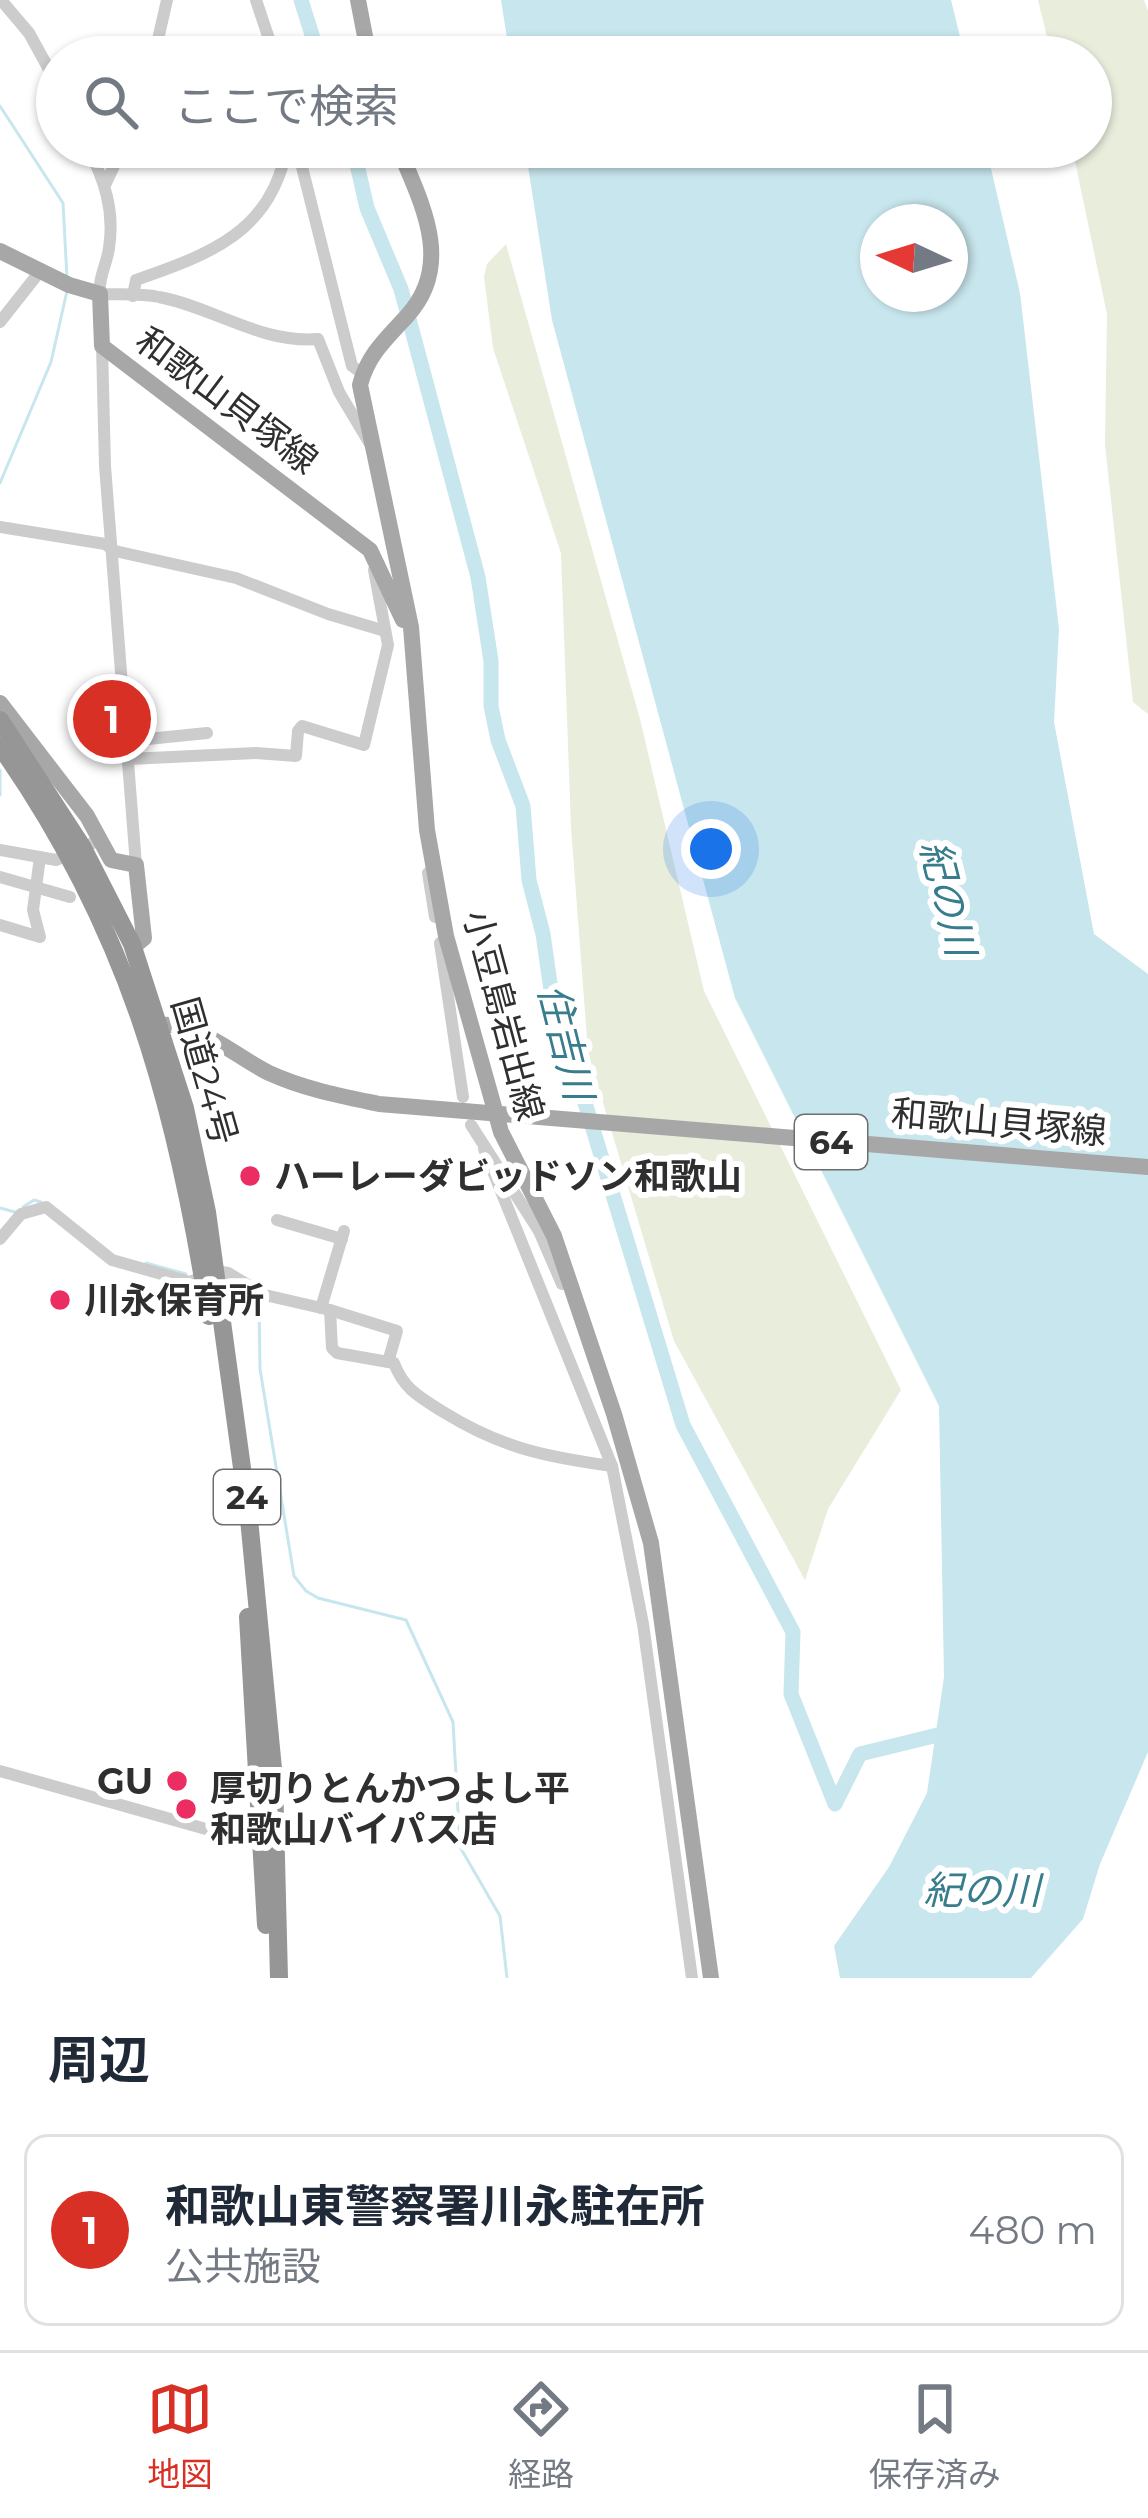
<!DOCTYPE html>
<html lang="ja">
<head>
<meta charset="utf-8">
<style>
	body { margin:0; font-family:Montserrat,"Noto Sans JP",sans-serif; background:#f6f6f7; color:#1f2937 }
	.compass { position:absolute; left:860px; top:204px; width:108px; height:108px; border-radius:50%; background:#fff; box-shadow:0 3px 9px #0004; rotate:274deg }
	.you { position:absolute; left:711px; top:849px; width:42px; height:42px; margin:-30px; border:9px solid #fff; border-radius:50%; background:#1a73e8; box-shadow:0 0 0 18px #1a73e833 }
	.badge { display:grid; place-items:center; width:78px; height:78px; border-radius:50%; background:#d93025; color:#fff; font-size:39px; font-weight:700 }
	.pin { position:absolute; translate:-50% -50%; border:6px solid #fff; box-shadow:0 3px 12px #0006 }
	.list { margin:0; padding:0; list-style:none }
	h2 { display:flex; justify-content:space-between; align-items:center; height:156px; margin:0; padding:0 48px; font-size:51px }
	h2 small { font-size:39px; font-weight:400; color:#747a83 }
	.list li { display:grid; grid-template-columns:78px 1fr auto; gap:36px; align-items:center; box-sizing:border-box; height:192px; margin:0 24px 24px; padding:0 24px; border:3px solid #e0e1e3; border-radius:24px }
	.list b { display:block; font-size:45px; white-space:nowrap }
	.list p { margin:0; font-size:39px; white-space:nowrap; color:#747a83 }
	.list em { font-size:39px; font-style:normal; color:#747a83 }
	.icon { flex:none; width:66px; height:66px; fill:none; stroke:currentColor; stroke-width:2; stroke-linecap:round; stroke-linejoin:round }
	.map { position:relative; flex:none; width:1148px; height:1978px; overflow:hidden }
	.search { position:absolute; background:#fff; box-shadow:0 3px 9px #0004; left:36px; right:36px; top:36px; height:132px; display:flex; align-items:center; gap:30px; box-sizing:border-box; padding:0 42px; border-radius:66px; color:#747a83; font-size:45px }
	.sheet { height:372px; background:#fff }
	nav { display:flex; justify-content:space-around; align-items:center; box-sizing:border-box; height:168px; border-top:3px solid #e0e1e3; background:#fff; font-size:33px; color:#747a83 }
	nav a { display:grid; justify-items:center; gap:6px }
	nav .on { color:#d93025 }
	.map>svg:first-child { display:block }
</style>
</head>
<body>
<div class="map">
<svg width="1148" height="1978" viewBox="0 0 1148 1978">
	<rect width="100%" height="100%" fill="#fff"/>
	<!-- green -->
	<g fill="#e8eddc">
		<path d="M1038,0H1144L1148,11V714L1133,702L1105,445L1107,314L1072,147H1091V57H1052Z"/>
		<path d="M506,244L640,719L704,991L901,1390L828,1509L805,1580L674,1341L588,1052L571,827L561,553L493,348L484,277L487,264Z"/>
	</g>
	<!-- water -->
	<g fill="#c8e6ed" fill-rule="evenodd">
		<path d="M501,0H951L965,57H510Z"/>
		<path d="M525,147H986L1020,293L1059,629L1054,722L1094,934L1148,974V1752L1100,1864L1083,1919L1031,1978H840L834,1946L889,1867L927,1793L944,1677L939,1406L735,998L552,320ZM878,222H950V294H878Z"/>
	</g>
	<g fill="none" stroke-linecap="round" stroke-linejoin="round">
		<!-- stream -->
		<g stroke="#c8e6ed" stroke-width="3">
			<path d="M0,106L63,203L67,278"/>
			<path d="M0,483L51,362L67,291"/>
			<path d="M0,770V795"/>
			<path d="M23,1207L34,1200L41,1202"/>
			<path d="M0,1208L15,1212"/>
			<path d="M146,1263L186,1274"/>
			<path d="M249,1291L259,1303L260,1369L294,1576L306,1591L318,1598L406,1620L453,1722L460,1847L500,1916L507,1978"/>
		</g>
		<!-- river -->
		<g stroke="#c8e6ed" stroke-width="15">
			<path d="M301,0L319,57"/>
			<path d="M353,147L367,208L401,289L478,577L491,661V706L498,740L523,806L529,880L543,934L557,1032L579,1083L683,1425L793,1632L791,1694L835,1804L860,1754L954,1731"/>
		</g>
		<!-- minor -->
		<g stroke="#ccc" stroke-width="12">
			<path d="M1,0L29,33L57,84"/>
			<path d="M256,0L275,57"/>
			<path d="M154,57L167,0"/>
			<path d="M88,147C104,180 115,210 109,248C107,264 98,278 100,294C119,295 140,293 159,297C213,307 261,344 318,339L339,392L370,444"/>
			<path d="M297,147L352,366L363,374"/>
			<path d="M106,183L123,147"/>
			<path d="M133,296L136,280C210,254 271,233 287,147"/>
			<path d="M0,322L41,270"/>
			<path d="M102,346L105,466L136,865"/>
			<path d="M0,527L105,544L115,551L236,578L328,614L385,631"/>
			<path d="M76,710L83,741L89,745H129"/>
			<path d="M128,741L207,733"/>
			<path d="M129,759L256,753L296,756L298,731L302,726L364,745L388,645L374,570"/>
			<path d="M0,850L56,860L99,840"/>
			<path d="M428,873L435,917"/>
			<path d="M0,877L70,897"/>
			<path d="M0,925L40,937L33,910L40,857"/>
			<path d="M440,943L463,1097"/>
			<path d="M471,1125L539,1231L562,1284"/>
			<path d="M484,1149L612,1466L643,1624L692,1978"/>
			<path d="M277,1220L342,1239"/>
			<path d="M0,1239L21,1214L46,1207L112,1260L190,1282L215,1271L228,1273L265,1295L330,1310L332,1348L337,1353L394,1363C404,1390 421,1398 445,1413C502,1448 546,1457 612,1466"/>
			<path d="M321,1308L344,1231"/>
			<path d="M330,1310L397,1331L388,1362"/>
			<path d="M0,1771L245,1840H265"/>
		</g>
		<!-- major -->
		<g stroke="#a7a7a7" stroke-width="16">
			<path d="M358,0L369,57"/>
			<path d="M398,147C421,202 455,264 407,316C387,338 368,354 360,385L411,627L427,830L446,936L501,1132L554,1236L614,1414L651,1543L711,1978"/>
			<path d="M0,251L69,285L100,294L102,346L370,550L403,620"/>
			<path d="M0,703L87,816L111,860L136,865L144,938L133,947"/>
			<path d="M149,1027C193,1015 232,1055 269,1073C304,1089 341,1096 379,1104L1148,1167"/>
		</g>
		<!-- highway -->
		<g stroke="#969696" stroke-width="18">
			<path d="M0,720L83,848L132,944L185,1108L207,1212L249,1519L274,1779L279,1978"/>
			<path d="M0,746C127,926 176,1102 209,1316"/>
			<path d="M248,1617L266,1925"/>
		</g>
	</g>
	<!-- markers -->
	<g fill="#eb2d61" stroke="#fff" stroke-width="4.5">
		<circle cx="250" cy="1176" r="12"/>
		<circle cx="60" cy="1300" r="12"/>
		<circle cx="177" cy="1781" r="12"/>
		<circle cx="186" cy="1809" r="12"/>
	</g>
	<g text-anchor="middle" stroke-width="12" stroke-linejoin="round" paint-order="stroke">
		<!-- shield labels -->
		<g fill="#fff" stroke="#6d6d6d" stroke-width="3">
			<rect x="795" y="1115" width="72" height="54" rx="9"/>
			<rect x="214" y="1470" width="66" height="54" rx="9"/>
		</g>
		<g font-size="33" font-weight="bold" fill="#2f2f2f">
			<text x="831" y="1154">64</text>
			<text x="247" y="1509">24</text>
		</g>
		<!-- street labels -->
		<g font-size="36" fill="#2f2f2f" stroke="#fff">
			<text transform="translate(227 400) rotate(37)" y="13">和歌山貝塚線</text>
			<text transform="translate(504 1015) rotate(75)" y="13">小豆島岩出線</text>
			<text transform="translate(205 1071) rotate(74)" y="13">国道24号</text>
			<text transform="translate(999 1122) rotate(5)" y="13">和歌山貝塚線</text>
		</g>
		<!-- poi labels -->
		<g font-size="36" font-weight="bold" fill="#2f2f2f" stroke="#fff" text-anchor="start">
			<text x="274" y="1189">ハーレーダビッドソン和歌山</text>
			<text x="84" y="1313">川永保育所</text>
			<text x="153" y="1794" text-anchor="end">GU</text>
			<text x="210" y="1801">厚切りとんかつよし平<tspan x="210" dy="41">和歌山バイパス店</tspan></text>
		</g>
		<!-- water labels -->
		<g font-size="39" font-style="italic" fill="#387d8d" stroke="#fff">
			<text transform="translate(948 898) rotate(76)" y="14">紀の川</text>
			<text transform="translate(566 1042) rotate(76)" y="14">住吉川</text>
			<text x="982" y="1904">紀の川</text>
		</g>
	</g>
</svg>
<svg class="compass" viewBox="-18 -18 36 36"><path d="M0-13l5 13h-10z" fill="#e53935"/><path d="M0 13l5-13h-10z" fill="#747a83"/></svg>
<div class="you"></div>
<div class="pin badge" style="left:112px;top:719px">1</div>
<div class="search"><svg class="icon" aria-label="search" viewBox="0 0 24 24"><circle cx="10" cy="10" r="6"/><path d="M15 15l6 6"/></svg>ここで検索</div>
</div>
<section class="sheet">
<h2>周辺<small></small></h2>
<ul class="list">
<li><span class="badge">1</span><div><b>和歌山東警察署川永駐在所</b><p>公共施設</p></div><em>480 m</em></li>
</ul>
</section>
<nav>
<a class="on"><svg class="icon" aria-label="map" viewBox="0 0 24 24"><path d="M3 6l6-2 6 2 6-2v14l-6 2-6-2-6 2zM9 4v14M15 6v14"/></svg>地図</a>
<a><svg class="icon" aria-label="directions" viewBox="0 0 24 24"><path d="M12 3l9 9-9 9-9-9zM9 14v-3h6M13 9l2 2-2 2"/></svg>経路</a>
<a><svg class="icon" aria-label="saved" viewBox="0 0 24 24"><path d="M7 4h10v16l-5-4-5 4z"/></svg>保存済み</a>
</nav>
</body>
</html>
